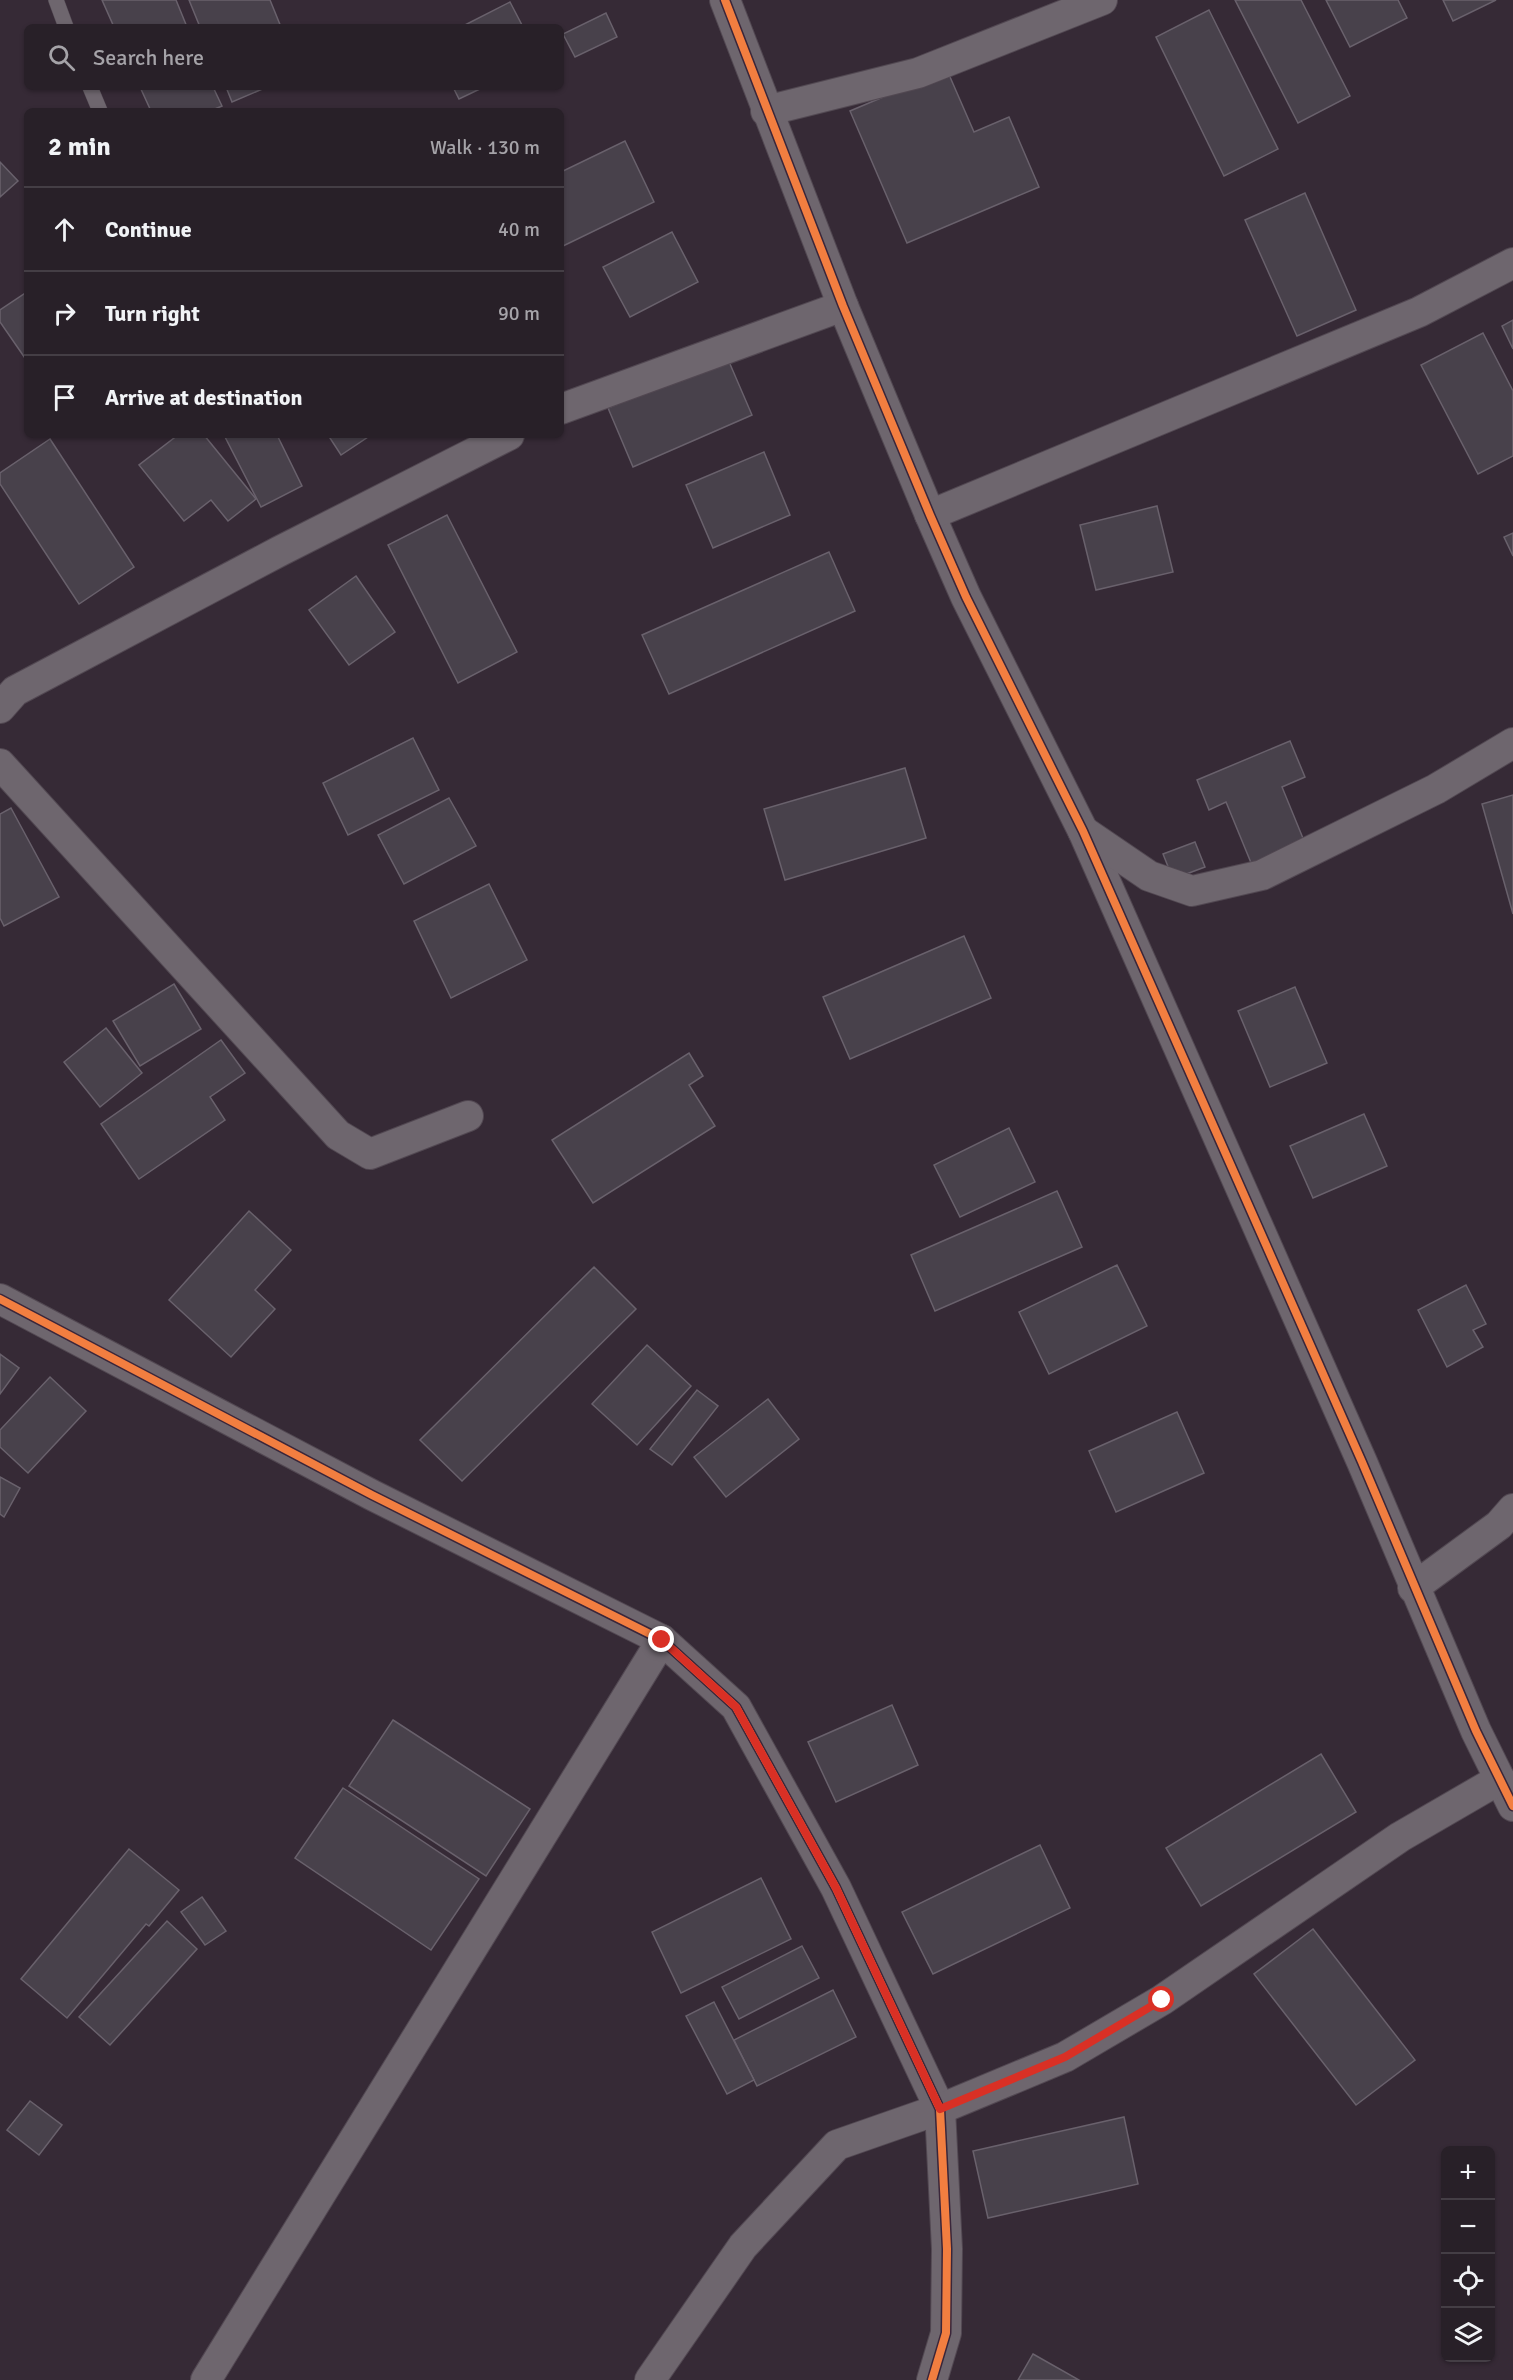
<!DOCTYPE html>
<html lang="en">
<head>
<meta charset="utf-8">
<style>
	body { margin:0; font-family:Signika,sans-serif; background:#342d34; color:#f1f3f6 }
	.controls { position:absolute; right:18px; bottom:18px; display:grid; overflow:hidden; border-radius:9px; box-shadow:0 2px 4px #0004 }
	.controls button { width:54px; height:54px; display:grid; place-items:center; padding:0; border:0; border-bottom:2px solid #443e45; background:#282028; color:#f1f3f6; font:30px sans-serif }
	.stop { position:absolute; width:18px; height:18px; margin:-14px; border:4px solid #d93025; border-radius:50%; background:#fff }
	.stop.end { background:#d93025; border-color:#fff; box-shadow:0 2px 6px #0008 }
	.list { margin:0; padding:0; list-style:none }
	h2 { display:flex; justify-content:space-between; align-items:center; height:78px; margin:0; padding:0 24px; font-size:26px }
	h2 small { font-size:20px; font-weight:400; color:#a5a3a8 }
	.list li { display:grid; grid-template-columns:39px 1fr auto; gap:18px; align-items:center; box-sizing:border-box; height:84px; padding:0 24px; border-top:2px solid #443e45 }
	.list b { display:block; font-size:22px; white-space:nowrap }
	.list em { font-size:20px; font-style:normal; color:#a5a3a8 }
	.icon { flex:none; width:33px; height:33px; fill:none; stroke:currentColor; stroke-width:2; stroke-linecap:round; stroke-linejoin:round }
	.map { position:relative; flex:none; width:1513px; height:2380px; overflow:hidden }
	.search { position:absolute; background:#282028; box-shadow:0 2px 4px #0004; left:24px; top:24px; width:540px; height:66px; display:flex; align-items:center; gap:15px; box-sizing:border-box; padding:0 21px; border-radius:9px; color:#a5a3a8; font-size:22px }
	.panel { position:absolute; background:#282028; box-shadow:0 2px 4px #0004; left:24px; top:108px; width:540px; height:330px; border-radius:9px }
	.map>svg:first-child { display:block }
</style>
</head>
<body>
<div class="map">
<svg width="1513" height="2380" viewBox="0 0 1513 2380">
	<rect width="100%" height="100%" fill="#362a36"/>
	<!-- building -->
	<g fill="#48414b" stroke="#69616c" stroke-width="1.5">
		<path d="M102,0H176L187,27H114Z"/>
		<path d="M189,0H270L281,27H200Z"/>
		<path d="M1235,0H1301L1350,96L1298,123Z"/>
		<path d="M1326,0H1398L1407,18L1350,47Z"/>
		<path d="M1443,0H1496L1453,21Z"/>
		<path d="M510,2L523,27H461Z"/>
		<path d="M1209,10L1278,149L1224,176L1156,37Z"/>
		<path d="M606,13L617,37L575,57L563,34Z"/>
		<path d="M947,70L974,132L1009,117L1039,187L907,243L850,111Z"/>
		<path d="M140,87H213L222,106L210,111H151Z"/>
		<path d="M226,87H267L232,102Z"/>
		<path d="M453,87H484L459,99Z"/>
		<path d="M625,141L654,202L563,246L561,172Z"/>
		<path d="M0,162L18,181L0,197Z"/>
		<path d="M1305,193L1356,310L1297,336L1245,220Z"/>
		<path d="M672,232L698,282L630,317L603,267Z"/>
		<path d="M27,292V361L0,322V310Z"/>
		<path d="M1513,320V349L1502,326Z"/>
		<path d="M1483,333L1513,391V456L1478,474L1421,365Z"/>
		<path d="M727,357L752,415L633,467L608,408Z"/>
		<path d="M178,435H204L256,499L228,521L211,500L184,521L139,465Z"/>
		<path d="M224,435H277L302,486L261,507Z"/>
		<path d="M328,435H371L341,455Z"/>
		<path d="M50,439L134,567L79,604L0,484V473Z"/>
		<path d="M764,452L790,515L713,548L686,485Z"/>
		<path d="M1157,506L1173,572L1096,590L1080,525Z"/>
		<path d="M447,515L517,652L458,683L388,545Z"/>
		<path d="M1513,533V556L1504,537Z"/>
		<path d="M829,552L855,611L669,694L642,635Z"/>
		<path d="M356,576L395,632L349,665L309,610Z"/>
		<path d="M413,738L439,790L348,835L323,783Z"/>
		<path d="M1290,741L1305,777L1282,787L1307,848L1254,870L1226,802L1209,810L1197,780Z"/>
		<path d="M905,768L926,838L785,880L764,809Z"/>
		<path d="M1513,795V914L1482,804Z"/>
		<path d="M449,798L476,846L404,884L378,835Z"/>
		<path d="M11,808L59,897L4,926L0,918V814Z"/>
		<path d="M1195,842L1205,867L1173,879L1163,854Z"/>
		<path d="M489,884L527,960L451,998L414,921Z"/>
		<path d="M964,936L991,998L850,1059L823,997Z"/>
		<path d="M174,984L201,1029L140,1066L113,1021Z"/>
		<path d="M1295,987L1327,1063L1270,1087L1238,1011Z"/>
		<path d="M106,1028L142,1073L100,1107L64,1062Z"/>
		<path d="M221,1040L245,1073L210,1097L225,1120L139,1179L101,1124Z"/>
		<path d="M689,1053L703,1076L689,1085L715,1126L593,1203L552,1140Z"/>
		<path d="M1364,1114L1387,1166L1313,1198L1290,1146Z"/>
		<path d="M1009,1128L1035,1182L960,1217L934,1165Z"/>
		<path d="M1057,1191L1082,1247L935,1311L911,1255Z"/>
		<path d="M249,1211L291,1250L255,1290L275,1309L231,1357L169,1300Z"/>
		<path d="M1117,1265L1147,1326L1049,1374L1019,1312Z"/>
		<path d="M594,1267L636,1309L462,1481L420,1440Z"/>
		<path d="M1466,1285L1486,1324L1473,1330L1483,1347L1447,1367L1418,1310Z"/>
		<path d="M647,1345L691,1386L637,1445L592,1404Z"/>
		<path d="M0,1354L19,1368L0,1394Z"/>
		<path d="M50,1377L86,1411L28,1473L0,1447V1430Z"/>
		<path d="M697,1390L718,1406L672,1465L650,1449Z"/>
		<path d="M768,1399L799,1439L726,1497L694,1457Z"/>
		<path d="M1177,1412L1204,1473L1116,1512L1089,1451Z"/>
		<path d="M0,1477L20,1488L4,1517L0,1514Z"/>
		<path d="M892,1705L918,1765L836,1802L808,1742Z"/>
		<path d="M393,1720L530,1809L486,1876L349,1786Z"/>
		<path d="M1321,1754L1356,1812L1201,1906L1166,1848Z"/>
		<path d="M343,1788L479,1879L431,1950L295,1858Z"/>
		<path d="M1040,1845L1070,1908L933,1974L902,1912Z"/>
		<path d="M129,1849L179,1890L149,1926L146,1924L67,2018L21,1979Z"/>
		<path d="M761,1878L791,1939L681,1993L652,1932Z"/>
		<path d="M202,1897L226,1931L205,1945L181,1912Z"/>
		<path d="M167,1921L197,1949L110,2045L79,2017Z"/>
		<path d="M1313,1929L1415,2060L1356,2105L1254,1974Z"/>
		<path d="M802,1946L819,1978L739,2019L722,1987Z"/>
		<path d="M833,1990L856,2037L757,2086L734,2040Z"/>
		<path d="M714,2002L754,2080L727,2094L686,2016Z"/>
		<path d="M30,2101L62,2125L39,2155L7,2130Z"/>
		<path d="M1124,2117L1138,2184L988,2218L973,2151Z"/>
		<path d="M1033,2354L1079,2380H1018Z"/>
	</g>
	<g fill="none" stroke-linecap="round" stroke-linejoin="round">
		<defs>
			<g id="lane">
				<path d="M56,0L66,27"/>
				<path d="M90,87L100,111"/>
			</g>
			<g id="street">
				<path d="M725,0L843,306L930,515L966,597L1083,831L1362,1462L1476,1731L1513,1806"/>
				<path d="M766,111L918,73L1102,0"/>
				<path d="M561,409L843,306"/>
				<path d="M930,515L1419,312L1513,263"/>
				<path d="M0,708L15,691L280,551L509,435"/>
				<path d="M0,764L338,1135L370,1154L468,1116"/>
				<path d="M1083,831L1149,876L1192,891L1262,875L1436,789L1513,743"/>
				<path d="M0,1299L372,1495L662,1640L736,1707L836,1888L940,2109L947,2249L946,2333L932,2380"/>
				<path d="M1413,1588L1499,1525L1513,1509"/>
				<path d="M206,2380L662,1640"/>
				<path d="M650,2380L743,2246L837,2145L940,2109L1065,2057L1162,2000L1400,1837L1500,1779"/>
			</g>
		</defs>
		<!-- lane casing -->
		<use href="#lane" stroke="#524852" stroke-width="16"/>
		<!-- street casing -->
		<use href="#street" stroke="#524852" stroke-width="32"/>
		<!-- lane -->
		<use href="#lane" stroke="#6e666e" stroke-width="15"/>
		<!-- street -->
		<use href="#street" stroke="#6e666e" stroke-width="30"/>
		<defs>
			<g id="cycleway">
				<path d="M725,0L843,306L930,515L966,597L1083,831L1362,1462L1476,1731L1513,1806"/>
				<path d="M0,1299L372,1495L662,1640L736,1707L836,1888L940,2109L947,2249L946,2333L932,2380"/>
			</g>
		</defs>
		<!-- cycleway casing -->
		<use href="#cycleway" stroke="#3a263a" stroke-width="11"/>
		<!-- cycleway -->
		<use href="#cycleway" stroke="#f27e40" stroke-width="8"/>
	</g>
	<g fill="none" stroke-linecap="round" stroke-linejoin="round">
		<!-- route -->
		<path stroke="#d93025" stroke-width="8" d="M662,1640L736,1707L836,1888L940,2109L1065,2057L1162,2000"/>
	</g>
</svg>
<div class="controls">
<button>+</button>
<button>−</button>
<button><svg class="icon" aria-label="locate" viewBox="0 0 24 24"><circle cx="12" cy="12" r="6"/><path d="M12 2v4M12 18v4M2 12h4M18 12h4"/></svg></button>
<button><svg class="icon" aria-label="layers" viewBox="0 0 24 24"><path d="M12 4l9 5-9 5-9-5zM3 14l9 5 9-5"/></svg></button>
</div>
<div class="stop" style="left:1162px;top:2000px"></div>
<div class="stop end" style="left:662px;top:1640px"></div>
<div class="search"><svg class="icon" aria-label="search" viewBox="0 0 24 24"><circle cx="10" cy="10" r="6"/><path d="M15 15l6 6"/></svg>Search here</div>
<section class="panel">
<h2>2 min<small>Walk · 130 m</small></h2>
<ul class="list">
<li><svg class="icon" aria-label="ahead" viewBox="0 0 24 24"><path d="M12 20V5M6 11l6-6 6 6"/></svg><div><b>Continue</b></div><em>40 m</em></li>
<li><svg class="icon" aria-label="right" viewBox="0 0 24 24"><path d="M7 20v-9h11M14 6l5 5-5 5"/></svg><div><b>Turn right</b></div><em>90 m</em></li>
<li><svg class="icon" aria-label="arrive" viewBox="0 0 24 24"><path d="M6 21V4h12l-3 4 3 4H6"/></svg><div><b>Arrive at destination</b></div></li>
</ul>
</section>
</div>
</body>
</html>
